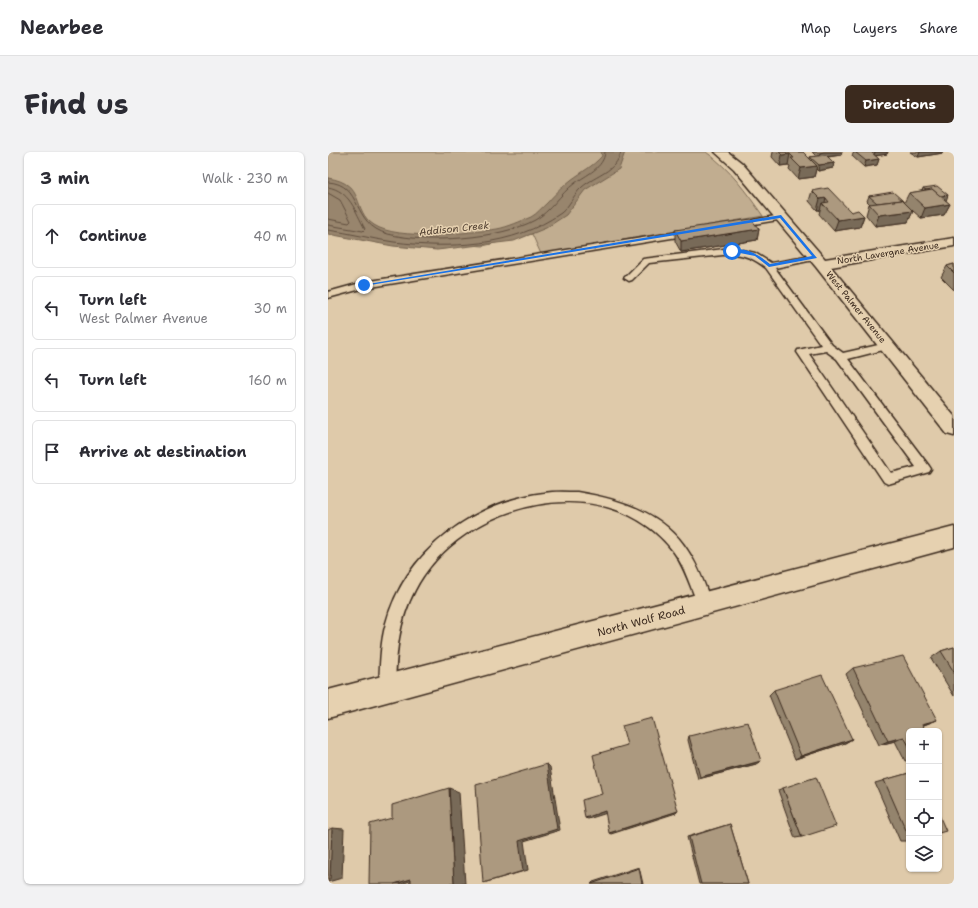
<!DOCTYPE html>
<html lang="en">
<head>
<meta charset="utf-8">
<style>
	body { margin:0; font-family:"Shantell Sans",sans-serif; background:#f2f2f3; color:#2b2b33 }
	.controls { position:absolute; right:12px; bottom:12px; display:grid; overflow:hidden; border-radius:6px; box-shadow:0 1px 3px #0004 }
	.controls button { width:36px; height:36px; display:grid; place-items:center; padding:0; border:0; border-bottom:1px solid #e1e1e2; background:#fff; color:#2b2b33; font:20px sans-serif }
	.stop { position:absolute; width:12px; height:12px; margin:-9px; border:3px solid #1a73e8; border-radius:50%; background:#fff }
	.stop.end { background:#1a73e8; border-color:#fff; box-shadow:0 1px 4px #0008 }
	.list { margin:0; padding:0; list-style:none }
	h2 { display:flex; justify-content:space-between; align-items:center; height:52px; margin:0; padding:0 16px; font-size:17px }
	h2 small { font-size:13px; font-weight:400; color:#7c7c81 }
	.list li { display:grid; grid-template-columns:26px 1fr auto; gap:12px; align-items:center; box-sizing:border-box; height:64px; margin:0 8px 8px; padding:0 8px; border:1px solid #e1e1e2; border-radius:6px }
	.list b { display:block; font-size:15px; white-space:nowrap }
	.list p { margin:0; font-size:13px; white-space:nowrap; color:#7c7c81 }
	.list em { font-size:13px; font-style:normal; color:#7c7c81 }
	.icon { flex:none; width:22px; height:22px; fill:none; stroke:currentColor; stroke-width:2; stroke-linecap:round; stroke-linejoin:round }
	.map { position:relative; flex:none; width:626px; height:732px; overflow:hidden; border-radius:6px }
	header { display:flex; align-items:center; gap:24px; box-sizing:border-box; height:56px; padding:0 20px; background:#fff; border-bottom:1px solid #e1e1e2 }
	header strong { font-size:19px }
	nav { display:flex; gap:22px; margin-inline-start:auto; font-size:14px }
	.intro { display:flex; align-items:center; justify-content:space-between; box-sizing:border-box; height:96px; padding:0 24px }
	h1 { margin:0; font-size:28px }
	.button { padding:10px 18px; border-radius:6px; background:#3b2a1e; color:#fff; font-size:14px; font-weight:700 }
	main { display:flex; gap:24px; padding:0 24px }
	aside { flex:1; background:#fff; border-radius:6px; box-shadow:0 1px 3px #0004 }
	.map>svg:first-child { display:block }
</style>
</head>
<body>
<header>
<strong>Nearbee</strong>
<nav><a>Map</a><a>Layers</a><a>Share</a></nav>
</header>
<div class="intro"><h1>Find us</h1><a class="button">Directions</a></div>
<main>
<aside>
<h2>3 min<small>Walk · 230 m</small></h2>
<ul class="list">
<li><svg class="icon" aria-label="ahead" viewBox="0 0 24 24"><path d="M12 20V5M6 11l6-6 6 6"/></svg><div><b>Continue</b></div><em>40 m</em></li>
<li><svg class="icon" aria-label="left" viewBox="0 0 24 24"><path d="M17 20v-9H6M10 6l-5 5 5 5"/></svg><div><b>Turn left</b><p>West Palmer Avenue</p></div><em>30 m</em></li>
<li><svg class="icon" aria-label="left" viewBox="0 0 24 24"><path d="M17 20v-9H6M10 6l-5 5 5 5"/></svg><div><b>Turn left</b></div><em>160 m</em></li>
<li><svg class="icon" aria-label="arrive" viewBox="0 0 24 24"><path d="M6 21V4h12l-3 4 3 4H6"/></svg><div><b>Arrive at destination</b></div></li>
</ul>
</aside>
<div class="map">
<svg width="626" height="732" viewBox="0 0 626 732">
	<rect width="100%" height="100%" fill="#dfcaaa"/>
	<filter id="ink" filterUnits="userSpaceOnUse"><feTurbulence type="fractalNoise" baseFrequency=".025" numOctaves="2"/><feDisplacementMap in="SourceGraphic" scale="8" xChannelSelector="R" yChannelSelector="G"/><feConvolveMatrix kernelMatrix="1 2 1 2 8 2 1 2 1" color-interpolation-filters="sRGB"/></filter>
	<g filter="url(#ink)">
		<!-- green -->
		<path fill="#c1ad90" stroke="#7e6c57" d="M0,0H378C401,16 419,41 435,64L213,102L204,82L155,94L0,80Z"/>
		<!-- water -->
		<path fill="#98856d" stroke="#73614d" d="M273,0H297L291,17L257,38L238,63L218,76L186,89L109,98L65,94L0,82V26C39,32 23,58 46,73C70,89 141,81 169,77C180,75 193,69 203,65C209,62 214,55 219,51C226,43 234,35 243,28C255,19 264,15 274,4Z"/>
		<g fill="none" stroke-linecap="round" stroke-linejoin="round">
			<!-- shore -->
			<g stroke="#604e3e" stroke-width="1">
				<path d="M0,30C36,32 22,72 60,82C97,92 173,87 207,68C222,60 232,42 247,31C258,23 276,16 277,0"/>
				<path d="M0,35C22,39 27,59 37,77L35,79L0,73"/>
				<path d="M0,41L12,48L23,69L21,71L0,67"/>
				<path d="M0,78C22,81 44,87 66,90C122,97 185,95 233,61C242,54 245,43 254,35C268,23 288,20 293,0"/>
			</g>
			<defs>
				<g id="service">
					<path d="M453,63L457,65L456,67L408,75L404,73L408,71Z"/>
					<path d="M365,78H368V82L37,136L0,146V140L36,130Z"/>
					<path d="M404,96L427,101L443,111L490,103V107L447,116L504,193L515,201L559,191L563,192L564,194L563,196L520,207L601,314L603,317L601,320L560,332L556,330L469,200L470,198L493,193L438,116C427,107 418,103 404,102L321,111L304,128L301,129L296,126L315,107ZM498,199L509,207L588,315L563,321L481,202Z"/>
					<path d="M249,340C291,347 336,360 360,399C371,415 377,434 384,452L382,457L377,459L372,457C363,438 358,416 345,399C279,313 133,349 87,438C70,470 68,502 67,537L65,543L59,545L53,543L51,537C52,515 52,492 58,471C77,400 145,350 216,341C227,339 238,340 249,340Z"/>
				</g>
				<path id="minor" d="M387,0H400L414,11L497,107L626,86V94L503,115L626,264V284L619,282L488,115L406,17Z"/>
				<path id="secondary" d="M626,375V395L0,566V538Z"/>
			</defs>
			<!-- service casing -->
			<use href="#service" stroke="#3b2a1e" stroke-width="3"/>
			<!-- minor casing -->
			<use href="#minor" stroke="#3b2a1e" stroke-width="3"/>
			<!-- secondary casing -->
			<use href="#secondary" stroke="#3b2a1e" stroke-width="3"/>
			<!-- service -->
			<use href="#service" fill="#e6d1b0" fill-rule="evenodd"/>
			<!-- minor -->
			<use href="#minor" fill="#e6d1b0" fill-rule="evenodd"/>
			<!-- secondary -->
			<use href="#secondary" fill="#e6d1b0" fill-rule="evenodd"/>
		</g>
		<!-- wall -->
		<g fill="#94846d" stroke="#3b2a1e">
			<path d="M445,0H475L482,7V5L488,4L484,0H514L513,3L500,5L506,11L505,16L490,19L488,17L486,25L470,27L461,17L462,14L460,13L452,14L444,5Z"/>
			<path d="M526,0H560L559,2L547,4L551,7L549,13L536,15L524,4Z"/>
			<path d="M582,0H615V1L590,5Z"/>
			<path d="M595,36L618,49L622,52L616,63L593,66L585,59L580,70L547,74L538,63L541,52H542L539,49L541,44L574,48V49L576,51L581,41L594,39Z"/>
			<path d="M484,39L523,60L536,64L532,75L506,79L491,62L492,58H489L481,49Z"/>
			<path d="M431,77L429,88L353,100L347,89V78Z"/>
			<path d="M626,112V138L613,125L619,114Z"/>
			<path d="M626,495V544L603,506L613,499Z"/>
			<path d="M525,516L609,568L581,579V608L577,609L567,589L551,593L518,522Z"/>
			<path d="M446,538L524,587L517,591L467,607L441,543Z"/>
			<path d="M361,584L428,612L370,627L360,588Z"/>
			<path d="M581,621V689H572L547,631Z"/>
			<path d="M455,636L474,685L467,686L450,638Z"/>
			<path d="M402,672L420,732H371L359,685Z"/>
			<path d="M311,715L315,732H263L265,730Z"/>
		</g>
		<!-- shaded-wall -->
		<g fill="#786b59" stroke="#3b2a1e">
			<path d="M496,0H514L513,3L490,6L492,1Z"/>
			<path d="M547,0H560L559,2L546,4Z"/>
			<path d="M592,0H615V1L590,5Z"/>
			<path d="M462,2L460,13L452,14L454,3Z"/>
			<path d="M551,7L549,13L536,15L538,9Z"/>
			<path d="M506,11L505,16L490,19L491,13Z"/>
			<path d="M489,14L486,25L470,27L473,16Z"/>
			<path d="M620,43L618,49L606,45Z"/>
			<path d="M498,46L496,54L494,51L492,58H489L492,47Z"/>
			<path d="M622,52L616,63L593,66L597,56Z"/>
			<path d="M585,59L580,70L547,74L551,63Z"/>
			<path d="M536,64L532,75L506,79L510,68Z"/>
			<path d="M431,77L429,88L353,100V89Z"/>
			<path d="M609,568L598,572L584,576L594,572Z"/>
			<path d="M576,585L567,589L551,593L560,589Z"/>
			<path d="M524,587L517,591L467,607L473,604Z"/>
			<path d="M433,609L428,612L370,627L372,625Z"/>
			<path d="M219,612L222,615L232,678L196,689L200,718L155,731L191,689Z"/>
			<path d="M121,636L131,640L137,732H126Z"/>
			<path d="M277,659L279,661L260,667L257,666Z"/>
			<path d="M350,659L348,661L283,682L281,681Z"/>
			<path d="M4,676L16,677L14,726L0,730Z"/>
			<path d="M96,725L73,732H66L83,727Z"/>
		</g>
		<!-- building -->
		<g fill="#ac997f" stroke="#3b2a1e">
			<path d="M451,0H475L489,14L473,16L463,6H466L462,2L454,3Z"/>
			<path d="M527,0H543L551,7L538,9Z"/>
			<path d="M498,3L506,11L491,13L482,5Z"/>
			<path d="M609,34L620,43L612,44L604,37L598,38L595,36Z"/>
			<path d="M500,36L523,60L530,58L536,64L510,68L494,51L501,50L498,46L492,47L484,39Z"/>
			<path d="M604,37L622,52L597,56L581,41Z"/>
			<path d="M565,40L574,48L549,51L541,44Z"/>
			<path d="M574,48L585,59L551,63L541,52Z"/>
			<path d="M423,67L431,77L353,89L347,78Z"/>
			<path d="M626,112V121L619,114Z"/>
			<path d="M626,495V520L613,499Z"/>
			<path d="M575,504L609,568L594,572L598,579H581V594L576,585L560,589L525,516Z"/>
			<path d="M494,523L524,587L473,604L446,538Z"/>
			<path d="M324,566L350,659L281,681L277,659L257,666L254,648L274,642L265,603L299,593L294,574Z"/>
			<path d="M420,570L433,609L372,625L361,584Z"/>
			<path d="M219,612L229,677L191,689L195,719L155,731L148,633Z"/>
			<path d="M581,621V685L556,628Z"/>
			<path d="M488,625L508,674L474,685L455,636Z"/>
			<path d="M121,636L126,732H83V727L66,732H41L42,672L64,666V653Z"/>
			<path d="M611,663L618,679L611,681Z"/>
			<path d="M402,672L420,732H373L361,685Z"/>
			<path d="M4,676L2,727L0,728V678Z"/>
			<path d="M311,716L314,732H263Z"/>
		</g>
	</g>
	<!-- route -->
	<path fill="#1a73e8" d="M453,63L489,106L441,115L427,104L402,99C416,93 431,103 442,112L484,104L452,66L36,134L34,133Z"/>
	<g text-anchor="middle" stroke-width="3" stroke-linejoin="round" paint-order="stroke">
		<!-- far-street labels -->
		<g font-size="9" fill="#3b2a1e" stroke="#e6d1b0">
			<text transform="translate(560 101) rotate(-9)" y="3">North Lavergne Avenue</text>
			<text transform="translate(528 155) rotate(51)" y="3">West Palmer Avenue</text>
		</g>
		<!-- far-water labels -->
		<g font-size="10" font-style="italic" fill="#524132" stroke="#e6d1b0">
			<text transform="translate(126 76) rotate(-6)" y="4">Addison Creek</text>
		</g>
		<!-- street labels -->
		<g font-size="11" fill="#3b2a1e" stroke="#e6d1b0">
			<text transform="translate(313 469) rotate(-15)" y="4">North Wolf Road</text>
		</g>
	</g>
</svg>
<div class="controls">
<button>+</button>
<button>−</button>
<button><svg class="icon" aria-label="locate" viewBox="0 0 24 24"><circle cx="12" cy="12" r="6"/><path d="M12 2v4M12 18v4M2 12h4M18 12h4"/></svg></button>
<button><svg class="icon" aria-label="layers" viewBox="0 0 24 24"><path d="M12 4l9 5-9 5-9-5zM3 14l9 5 9-5"/></svg></button>
</div>
<div class="stop" style="left:404px;top:99px"></div>
<div class="stop end" style="left:36px;top:133px"></div>
</div>
</main>
</body>
</html>
